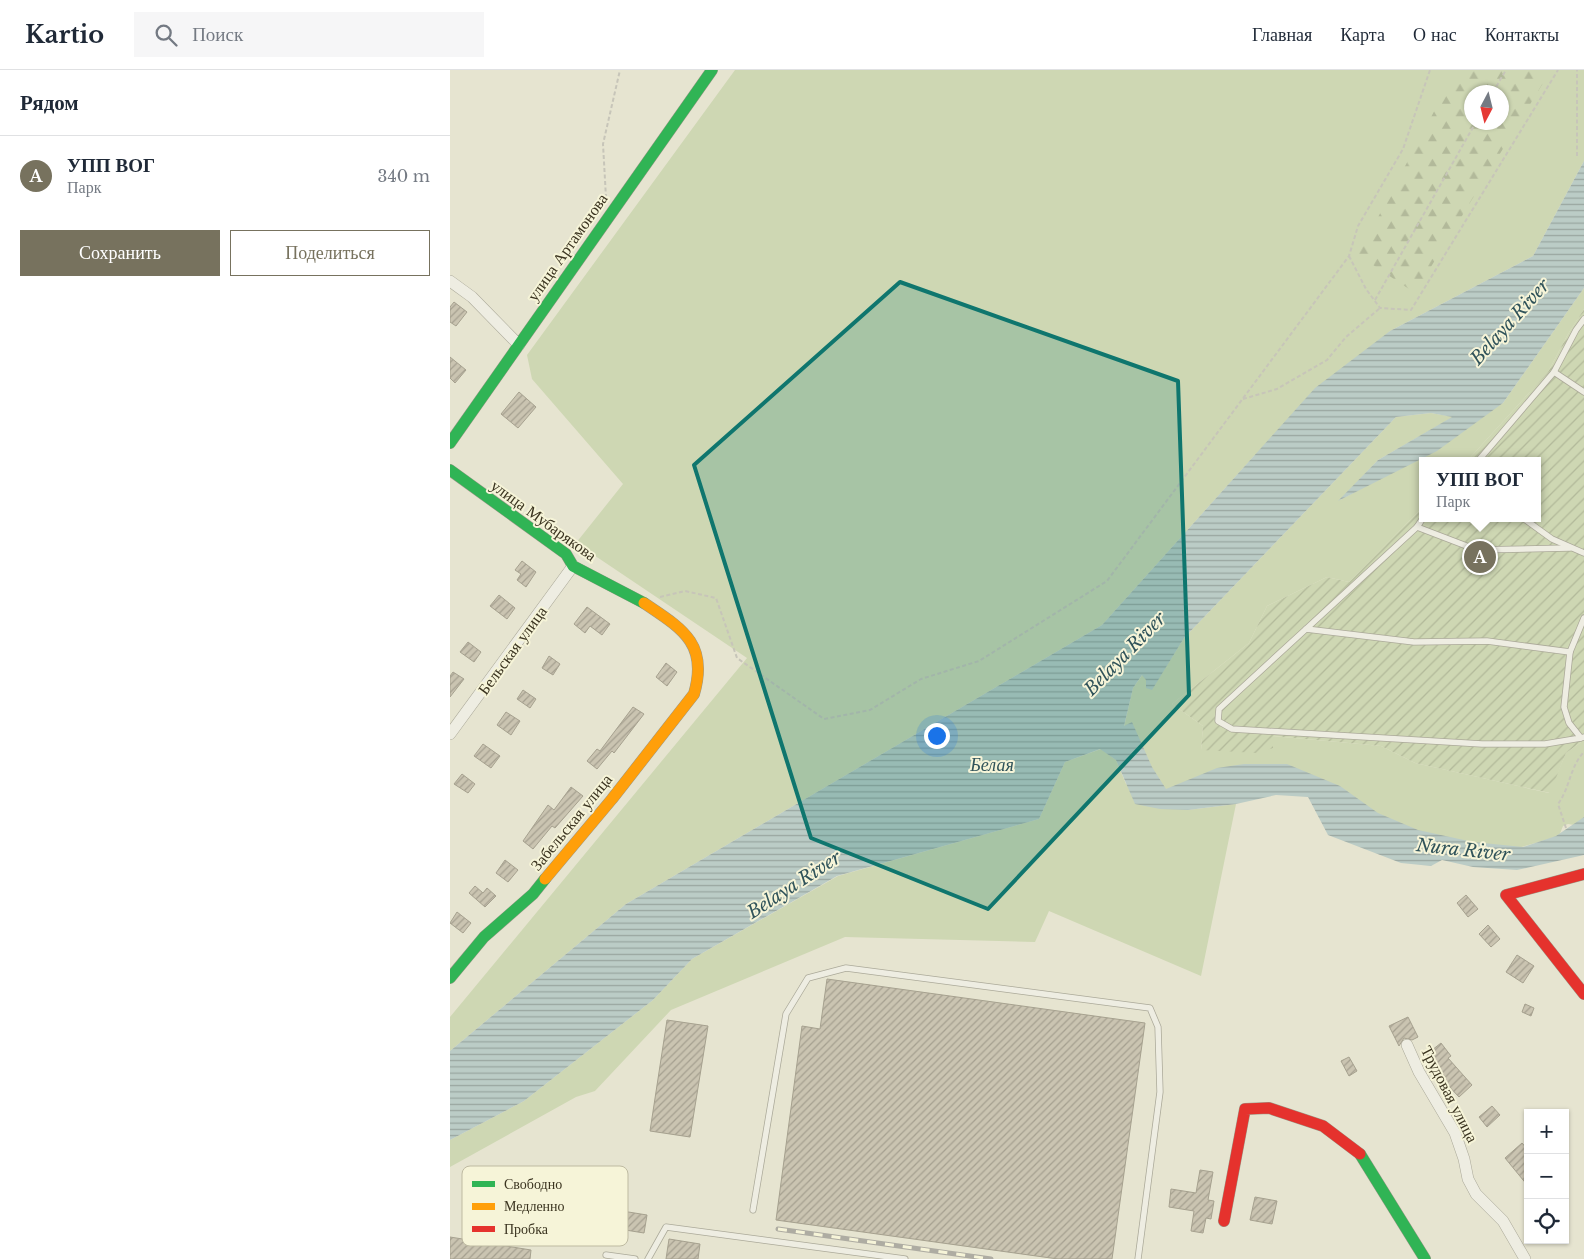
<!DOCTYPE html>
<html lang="ru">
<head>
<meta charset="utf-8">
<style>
	body { margin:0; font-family:"Libre Baskerville",serif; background:#f6f6f7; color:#1f2937 }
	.controls { position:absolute; right:15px; bottom:15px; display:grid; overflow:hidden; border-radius:0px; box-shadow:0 1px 4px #0004 }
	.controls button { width:45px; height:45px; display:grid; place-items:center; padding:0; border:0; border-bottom:1px solid #e0e1e3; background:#fff; color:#1f2937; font:25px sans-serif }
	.compass { position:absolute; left:1014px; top:15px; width:45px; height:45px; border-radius:50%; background:#fff; box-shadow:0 1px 4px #0004; rotate:187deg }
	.you { position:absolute; left:486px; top:665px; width:18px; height:18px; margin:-12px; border:4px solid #fff; border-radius:50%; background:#1a73e8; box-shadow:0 0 0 8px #1a73e833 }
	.badge { display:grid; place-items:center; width:32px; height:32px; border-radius:50%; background:#77725e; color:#fff; font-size:16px; font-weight:700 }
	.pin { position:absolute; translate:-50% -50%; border:2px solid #fff; box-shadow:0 1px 5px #0006 }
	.popup { position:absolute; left:969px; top:387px; width:122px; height:65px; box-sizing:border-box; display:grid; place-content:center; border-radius:0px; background:#fff; filter:drop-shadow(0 1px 4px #0005); font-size:16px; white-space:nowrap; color:#747a83 }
	.popup b { font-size:19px; color:#1f2937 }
	.popup::after { content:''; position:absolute; left:50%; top:100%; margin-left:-10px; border:10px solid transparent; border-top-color:#fff }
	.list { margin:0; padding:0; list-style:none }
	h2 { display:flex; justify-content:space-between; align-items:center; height:65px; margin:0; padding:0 20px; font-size:21px }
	h2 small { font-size:16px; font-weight:400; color:#747a83 }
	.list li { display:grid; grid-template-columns:32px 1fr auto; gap:15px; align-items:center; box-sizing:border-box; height:80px; padding:0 20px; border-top:1px solid #e0e1e3 }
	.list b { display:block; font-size:19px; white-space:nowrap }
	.list p { margin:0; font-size:16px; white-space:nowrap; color:#747a83 }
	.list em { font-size:16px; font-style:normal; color:#747a83 }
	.actions { display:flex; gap:10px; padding:15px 20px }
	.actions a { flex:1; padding:11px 0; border:1px solid #77725e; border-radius:0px; text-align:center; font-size:18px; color:#77725e }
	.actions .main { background:#77725e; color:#fff }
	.icon { flex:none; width:28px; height:28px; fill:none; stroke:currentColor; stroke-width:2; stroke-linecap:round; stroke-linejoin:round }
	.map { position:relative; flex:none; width:1134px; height:1189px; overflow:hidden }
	header { display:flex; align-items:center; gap:30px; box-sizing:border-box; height:70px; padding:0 25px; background:#fff; border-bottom:1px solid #e0e1e3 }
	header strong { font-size:24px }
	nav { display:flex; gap:28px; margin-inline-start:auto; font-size:18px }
	.search { width:350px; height:45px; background:#f6f6f7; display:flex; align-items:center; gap:12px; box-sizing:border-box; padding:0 18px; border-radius:0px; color:#747a83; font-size:19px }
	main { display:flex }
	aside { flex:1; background:#fff }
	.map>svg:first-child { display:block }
</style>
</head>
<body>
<header>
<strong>Kartio</strong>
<div class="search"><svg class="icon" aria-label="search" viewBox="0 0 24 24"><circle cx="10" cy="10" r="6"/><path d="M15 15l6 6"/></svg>Поиск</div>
<nav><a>Главная</a><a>Карта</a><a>О нас</a><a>Контакты</a></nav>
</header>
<main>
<aside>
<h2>Рядом<small></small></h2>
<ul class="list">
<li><span class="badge">A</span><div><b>УПП ВОГ</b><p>Парк</p></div><em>340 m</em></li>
</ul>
<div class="actions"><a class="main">Сохранить</a><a>Поделиться</a></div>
</aside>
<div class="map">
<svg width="1134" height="1189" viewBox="0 0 1134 1189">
	<defs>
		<pattern id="forest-firs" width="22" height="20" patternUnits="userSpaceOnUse" patternTransform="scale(1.25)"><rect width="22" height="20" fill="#ced7b3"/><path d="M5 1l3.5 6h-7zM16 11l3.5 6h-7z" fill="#b2b99a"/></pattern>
		<pattern id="garden-furrows" width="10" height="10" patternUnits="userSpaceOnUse" patternTransform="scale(1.25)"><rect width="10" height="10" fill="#ced7b3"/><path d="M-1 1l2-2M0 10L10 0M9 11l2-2" fill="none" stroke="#b2b99a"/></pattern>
		<pattern id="water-rules" width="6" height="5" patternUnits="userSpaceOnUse" patternTransform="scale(1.25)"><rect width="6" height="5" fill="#bbccc6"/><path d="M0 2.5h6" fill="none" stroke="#99a6a0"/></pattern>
		<pattern id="building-hatch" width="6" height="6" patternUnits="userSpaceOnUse" patternTransform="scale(1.25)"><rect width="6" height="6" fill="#cac4b1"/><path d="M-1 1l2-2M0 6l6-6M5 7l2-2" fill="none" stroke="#a5a090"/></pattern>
	</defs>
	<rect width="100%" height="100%" fill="#e6e4d0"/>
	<!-- grass -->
	<g fill="#ced7b3" fill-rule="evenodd">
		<path d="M285,0H1134V91L1083,186L940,261L804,386L652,555L176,834L0,981V947L297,588L126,473L173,414L82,309L77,285ZM1022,22H1052V52H1022Z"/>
		<path d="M1134,218V239L1118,264L1098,302L1017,391H972V438L899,512L877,507L817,536L799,573L722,634L753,656L751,680L822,666L931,676L965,693L1099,723L1116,683L1134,670V751L1131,756L1118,754L1113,756L1109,766L1061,780L949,766L872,710L717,724L674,657L683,618L693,604L702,619L734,568L946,347L981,343L1003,347L928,390L890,430L933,407L1053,333Z"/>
		<path d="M651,679L666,690L676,714L738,740L786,734L751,906L599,841L585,872L395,867L221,940L145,1021L126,1027L0,1097V1070L74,1031L203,930L242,889L388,806L589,749L615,692Z"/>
	</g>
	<!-- forest -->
	<path fill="url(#forest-firs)" fill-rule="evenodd" d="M1006,0H1101L965,223L908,185ZM1022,22H1052V52H1022Z"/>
	<!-- garden -->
	<path fill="url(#garden-furrows)" d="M1134,239V670L1116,683L1100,723L965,693L931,676L823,666V678L807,683L751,680L753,656L722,634L799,573L817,536L877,507L899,512L972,438V448H1088V391H1017L1098,302L1118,264Z"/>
	<!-- water -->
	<path fill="url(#water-rules)" d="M1134,91V218L1053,333L987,381L888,431L928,390L1002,347L981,343L946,347L734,568L702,620L696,618V610L692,605L683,618L674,656L682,652L702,697L716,719L767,698L794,694H837L890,716L928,743L968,760L1023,772L1073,777L1106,766L1134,747V785L1067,800L1023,797L992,790L981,796L951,793L878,765L858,727L826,725L786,734L738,740L710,739L685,734L666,690L650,679L615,692L589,749L387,806L242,889L203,930L74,1031L0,1070V981L176,834L652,555L865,318L940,261L1083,186Z"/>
	<!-- building -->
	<g fill="url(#building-hatch)" stroke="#a6a18f">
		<path d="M4,232L17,242L6,256L0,252V237Z"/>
		<path d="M0,287L16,300L5,313L0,308Z"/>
		<path d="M69,322L86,337L68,358L51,344Z"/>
		<path d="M72,491L86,502L76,517L67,510L71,504L65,500Z"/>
		<path d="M49,525L65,538L57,549L40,536Z"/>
		<path d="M137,537L160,554L152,565L140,556L135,563L124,554Z"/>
		<path d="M18,572L31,582L24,592L10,582Z"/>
		<path d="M99,586L110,594L103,605L92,598Z"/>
		<path d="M216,593L227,602L217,616L206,607Z"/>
		<path d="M3,602L14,609L0,627V606Z"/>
		<path d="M73,620L86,629L80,638L67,629Z"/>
		<path d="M183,637L194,644L164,683L162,681L147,699L137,691L147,679L150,681Z"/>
		<path d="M56,642L70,651L61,665L47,655Z"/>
		<path d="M33,674L50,686L41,698L24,686Z"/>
		<path d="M12,704L25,714L18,723L4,714Z"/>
		<path d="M121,717L133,726L105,758L102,756L83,779L73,771L98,735L104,740Z"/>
		<path d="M55,790L68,800L58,812L46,803Z"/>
		<path d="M25,816L33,823L37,818L46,826L35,837L19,823Z"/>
		<path d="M1016,825L1028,839L1018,847L1007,833Z"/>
		<path d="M7,842L21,853L13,863L0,853Z"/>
		<path d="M1038,855L1050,869L1041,877L1029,864Z"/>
		<path d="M1067,885L1084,896L1073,913L1056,902Z"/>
		<path d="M377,909L695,953L662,1189H608L326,1150L352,956L370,959Z"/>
		<path d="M1075,934L1084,938L1081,946L1072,942Z"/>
		<path d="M958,947L968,967L962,970L954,968L949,976L939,956Z"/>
		<path d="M217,950L258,956L240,1067L200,1061Z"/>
		<path d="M991,973L1001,986L998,988L1022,1015L1009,1027L992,1009L995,1007L977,984Z"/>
		<path d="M899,987L907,1001L899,1006L891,991Z"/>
		<path d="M1042,1036L1050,1045L1037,1057L1029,1047Z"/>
		<path d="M1072,1073L1078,1080V1116L1055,1088Z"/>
		<path d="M750,1100L763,1102L758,1130L764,1131L761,1149L756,1148L753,1163L741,1161L744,1141L719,1137L721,1119L746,1123Z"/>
		<path d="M805,1127L827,1131L822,1154L800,1150Z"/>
		<path d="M101,1138L127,1142L124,1157L99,1152Z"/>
		<path d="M166,1140L197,1145L194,1163L163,1158Z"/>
		<path d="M0,1167L81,1180L80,1189H0Z"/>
		<path d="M219,1169L250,1174L248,1189H216Z"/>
	</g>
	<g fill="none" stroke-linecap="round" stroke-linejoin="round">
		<defs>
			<g id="lane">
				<path d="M1104,302L1126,260L1134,249"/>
				<path d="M1028,391L1104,302L1134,322"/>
				<path d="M1073,448L1102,469L1134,483"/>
				<path d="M967,457L1027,480L1120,478"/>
				<path d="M856,559L967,457L973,448"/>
				<path d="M1120,582L1134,548"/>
				<path d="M1131,668L1119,653L1114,637L1120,582L1037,571L964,572L856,559L769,639L768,651L782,659L1032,674H1095L1131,668L1134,667"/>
				<path d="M303,1140L336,944L358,908L396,898L700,938L708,957L710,1022L688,1189"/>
				<path d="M156,1185L185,1189"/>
				<path d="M198,1189L216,1157L455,1189"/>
			</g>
			<g id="street">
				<path d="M0,211L22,227L69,275"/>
				<path d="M0,664L123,496"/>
				<path d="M957,975L969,1002L1005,1063L1014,1089L1018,1109L1026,1124L1053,1151L1075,1189"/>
			</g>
			<g id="fast">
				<path d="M0,373L262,0"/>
				<path d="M0,400L116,484L123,496L194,533"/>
				<path d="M0,908L34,867L83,824L95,809"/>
				<path d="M910,1084L975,1189"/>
			</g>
			<path id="slow" d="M95,809L162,729L244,624C259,573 231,558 194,533"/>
			<g id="jam">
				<path d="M1134,804L1056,825L1134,924"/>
				<path d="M774,1151L795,1039L819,1038L873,1056L910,1084"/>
			</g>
		</defs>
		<!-- lane casing -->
		<use href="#lane" stroke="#aba999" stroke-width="7"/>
		<!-- street casing -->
		<use href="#street" stroke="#aba999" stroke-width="12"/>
		<!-- fast casing -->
		<use href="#fast" stroke="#9b9888" stroke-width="12"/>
		<!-- slow casing -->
		<use href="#slow" stroke="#9b9888" stroke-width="12"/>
		<!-- jam casing -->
		<use href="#jam" stroke="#9b9888" stroke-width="12"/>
		<!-- path -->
		<g stroke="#c7c5b9" stroke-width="2" stroke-dasharray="4 2.5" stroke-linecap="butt">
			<path d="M1043,22L1056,0"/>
			<path d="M1127,86V0"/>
			<path d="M156,128L153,74L170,0"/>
			<path d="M899,186L916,219L930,238L961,240L1108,0"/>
			<path d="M925,230L1026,52"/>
			<path d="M793,329L827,319L877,290L896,267L930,238"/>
			<path d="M210,527L235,521L266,528L287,588L374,649L420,640L471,609L529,591L657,511L899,186L908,156L953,79L980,0"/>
			<path d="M1116,758L1108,734C1120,718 1120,696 1134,682"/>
		</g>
		<!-- lane -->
		<use href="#lane" stroke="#eeede2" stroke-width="5.5"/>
		<!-- street -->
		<use href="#street" stroke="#eeede2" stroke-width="11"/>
		<!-- fast -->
		<use href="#fast" stroke="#30b455" stroke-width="11"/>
		<!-- slow -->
		<use href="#slow" stroke="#ff9f0a" stroke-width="11"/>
		<!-- jam -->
		<use href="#jam" stroke="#e5322d" stroke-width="11"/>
		<defs>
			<path id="rail" d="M328,1159L541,1189"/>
		</defs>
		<!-- rail casing -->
		<use href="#rail" stroke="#aeaca2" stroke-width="5"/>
		<!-- rail -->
		<use href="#rail" stroke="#f6f4d8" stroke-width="3" stroke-dasharray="9" stroke-linecap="butt"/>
	</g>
	<!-- marked area -->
	<path fill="#0f766e" fill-opacity="0.2" stroke="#0f766e" stroke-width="4" stroke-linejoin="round" d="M450,212L728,311L739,625L538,839L361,768L244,395Z"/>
	<g text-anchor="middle" stroke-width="4" stroke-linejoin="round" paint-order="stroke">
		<!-- street labels -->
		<g font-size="16" fill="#3b3420" stroke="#f6f4d8">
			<text transform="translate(117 177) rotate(-55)" y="6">улица Артамонова</text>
			<text transform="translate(94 450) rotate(36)" y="6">улица Мубарякова</text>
			<text transform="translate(62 580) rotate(-54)" y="6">Бельская улица</text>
			<text transform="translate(121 752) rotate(-51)" y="6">Забельская улица</text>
			<text transform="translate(1000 1024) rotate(63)" y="6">Трудовая улица</text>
		</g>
		<!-- water labels -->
		<g font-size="18" font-style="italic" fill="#30535a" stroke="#f6f4d8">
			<text transform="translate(1060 252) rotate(-48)" y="6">Belaya River</text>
			<text transform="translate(675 584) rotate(-46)" y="6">Belaya River</text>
			<text x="542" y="701">Белая</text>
			<text transform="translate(1013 780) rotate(6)" y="6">Nura River</text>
			<text transform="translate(344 815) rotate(-33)" y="6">Belaya River</text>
		</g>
	</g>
	<!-- legend -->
	<rect x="12" y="1096" width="166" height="80" rx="8" fill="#f6f4d8" stroke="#bebaa1" stroke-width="1"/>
	<rect x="22" y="1111" width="23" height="6" fill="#30b455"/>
	<rect x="22" y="1133" width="23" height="7" fill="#ff9f0a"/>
	<rect x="22" y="1156" width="23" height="6" fill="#e5322d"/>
	<g font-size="14" fill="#3b3420">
		<text x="54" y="1119">Свободно</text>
		<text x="54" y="1141">Медленно</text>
		<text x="54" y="1164">Пробка</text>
	</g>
</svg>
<div class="controls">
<button>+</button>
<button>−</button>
<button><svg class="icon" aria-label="locate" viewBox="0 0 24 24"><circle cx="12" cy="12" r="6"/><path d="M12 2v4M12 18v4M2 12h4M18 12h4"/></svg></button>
</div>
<svg class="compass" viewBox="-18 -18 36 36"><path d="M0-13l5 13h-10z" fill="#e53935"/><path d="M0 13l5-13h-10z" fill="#747a83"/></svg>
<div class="you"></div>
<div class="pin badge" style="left:1030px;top:487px">A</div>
<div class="popup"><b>УПП ВОГ</b>Парк</div>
</div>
</main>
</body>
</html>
